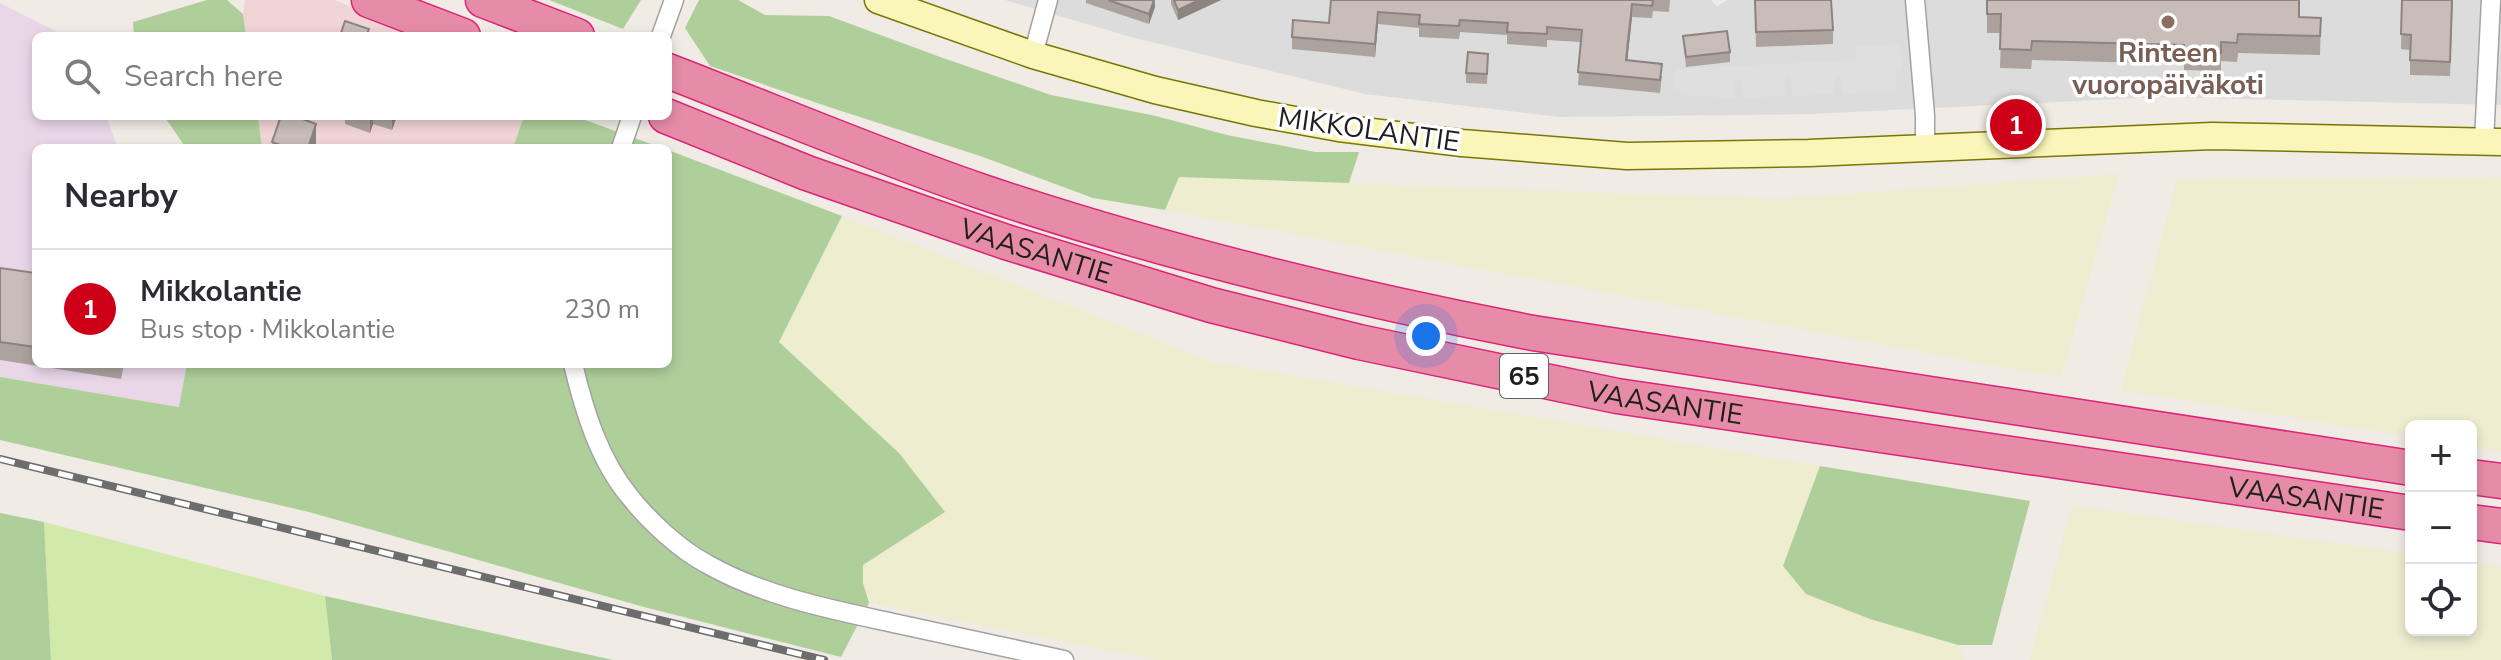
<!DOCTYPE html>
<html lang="en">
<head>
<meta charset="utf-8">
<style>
	body { margin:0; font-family:"Nunito Sans",sans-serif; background:#f2f2f3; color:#2b2b33 }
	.controls { position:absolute; right:24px; bottom:24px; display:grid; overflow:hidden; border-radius:12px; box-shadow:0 4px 12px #0003 }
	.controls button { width:72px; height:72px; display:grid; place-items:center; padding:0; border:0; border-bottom:2px solid #e1e1e2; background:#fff; color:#2b2b33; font:40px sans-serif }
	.you { position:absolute; left:1426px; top:336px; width:28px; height:28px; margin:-20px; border:6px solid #fff; border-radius:50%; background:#1a73e8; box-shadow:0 0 0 12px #1a73e833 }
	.badge { display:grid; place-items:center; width:52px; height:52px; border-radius:50%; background:#ce0017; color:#fff; font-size:26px; font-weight:700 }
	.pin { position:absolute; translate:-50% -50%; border:4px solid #fff; box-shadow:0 2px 8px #0006 }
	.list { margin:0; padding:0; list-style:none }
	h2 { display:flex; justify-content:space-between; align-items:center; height:104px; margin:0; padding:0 32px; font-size:34px }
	h2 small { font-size:26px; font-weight:400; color:#7c7c81 }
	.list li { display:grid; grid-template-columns:52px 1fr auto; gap:24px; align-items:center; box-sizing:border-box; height:120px; padding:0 32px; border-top:2px solid #e1e1e2 }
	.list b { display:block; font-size:30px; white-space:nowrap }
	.list p { margin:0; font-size:26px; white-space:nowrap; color:#7c7c81 }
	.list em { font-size:26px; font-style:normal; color:#7c7c81 }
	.icon { flex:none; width:44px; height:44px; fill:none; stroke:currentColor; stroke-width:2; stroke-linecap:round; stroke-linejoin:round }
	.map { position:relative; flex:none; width:2501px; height:660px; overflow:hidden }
	.search { position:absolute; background:#fff; box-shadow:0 4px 12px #0003; left:32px; top:32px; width:640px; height:88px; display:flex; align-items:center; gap:20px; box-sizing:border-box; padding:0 28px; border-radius:12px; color:#7c7c81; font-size:30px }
	.panel { position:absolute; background:#fff; box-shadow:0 4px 12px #0003; left:32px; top:144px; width:640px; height:224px; border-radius:12px }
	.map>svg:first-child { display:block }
</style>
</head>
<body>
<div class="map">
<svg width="2501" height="660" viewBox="0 0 2501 660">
	<rect width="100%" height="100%" fill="#f0ebe5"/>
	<!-- residential -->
	<path fill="#dddcdc" d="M1005,0H1711L1717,6L1728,0H2501V105L2158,97L1813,114L1559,117L1365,94L1131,37Z"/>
	<!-- commercial -->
	<g fill="#f1d4d6">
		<path d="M245,0H334L428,36H246L243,14Z"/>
		<path d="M258,116H524L513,148H262Z"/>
	</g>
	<!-- industrial -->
	<path fill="#e9d7e8" d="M0,3L65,36H36V116H106L118,148H36V364H187L180,407L0,377Z"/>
	<!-- farmland -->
	<g fill="#efedd0">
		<path d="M2119,174L2061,378L1165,210L1179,177L1778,199Z"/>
		<path d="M2501,177V452L2471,447V426H2411V437L2121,390L2177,179Z"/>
		<path d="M842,216L1209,361L1820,466L1783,566L1870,619L1958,645L1965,660H1156L869,603L863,583V565L945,512L779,342Z"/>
		<path d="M2072,505L2411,554V630H2471V563L2501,567V660H2030Z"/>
	</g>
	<!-- grass -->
	<path fill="#d1eaab" d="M44,522L325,596L332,660H51Z"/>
	<!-- forest -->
	<g fill="#afcf9a">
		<path d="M207,0H227L243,14L246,36H134L133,22Z"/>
		<path d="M549,0H641L623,29Z"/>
		<path d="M699,0H738L765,15L829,16L943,58L1051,95L1156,116L1227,135L1315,152H1359L1349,183L1179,177L1165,210L1093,198L980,156L826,106L710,66L685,28Z"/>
		<path d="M164,116H258L262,148H186Z"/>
		<path d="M524,116H574L662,148H513Z"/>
		<path d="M668,150L842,216L779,342L899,453L945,512L863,565V583L869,603L841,657L644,607L309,512L0,440V377L179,407L187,364H668Z"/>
		<path d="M1820,466L2030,501L1992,645H1958L1870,619L1806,594L1783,566Z"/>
		<path d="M0,513L44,522L51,660H0Z"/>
		<path d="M325,596L613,660H332Z"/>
	</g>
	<!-- parking -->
	<path fill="#dfdfdf" d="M1900,44L1902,70L1895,71L1897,91L1842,94L1841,76L1834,77L1835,94L1792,96L1791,77L1785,78V96L1743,98L1741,80L1735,81V98L1680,95L1681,89H1673L1675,69L1856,60V47Z"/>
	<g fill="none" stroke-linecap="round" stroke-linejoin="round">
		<defs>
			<g id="street">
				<path d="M1915,0L1925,115V148"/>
				<path d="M661,36L674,0"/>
				<path d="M1033,55L1048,0"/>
				<path d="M2484,141L2491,0"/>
				<path d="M621,148L632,116"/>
				<path d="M573,364C584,410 599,460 630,497C650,522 679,549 707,564C765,597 834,610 898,624C953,636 1009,648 1064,660"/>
			</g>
			<path id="secondary" d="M878,0L1033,55L1155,90L1256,113L1339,128L1462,143L1627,156L1809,153L2212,136L2501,142"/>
			<g id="highway">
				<path d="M369,0L463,36"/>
				<path d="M483,0L577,36"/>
				<path d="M668,71C772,111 875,155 980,191C1160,252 1347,297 1533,333L2411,468"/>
				<path id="s1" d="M666,116L807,173L1006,242L1211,305L1359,342L1617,396L2411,513"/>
				<path d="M2471,477L2501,481"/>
				<path d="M2471,522L2501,526"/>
			</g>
		</defs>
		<!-- street casing -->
		<use href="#street" stroke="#a3a3a3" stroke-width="21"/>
		<!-- secondary casing -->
		<use href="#secondary" stroke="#787704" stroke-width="29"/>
		<!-- highway casing -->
		<use href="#highway" stroke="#dc2478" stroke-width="37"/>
		<!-- street -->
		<use href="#street" stroke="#fff" stroke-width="18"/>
		<!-- secondary -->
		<use href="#secondary" stroke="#faf6b9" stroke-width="26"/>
		<!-- highway -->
		<use href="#highway" stroke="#e78ca8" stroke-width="34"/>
		<defs>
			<path id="rail" d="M0,459L824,660"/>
		</defs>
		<!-- rail casing -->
		<use href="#rail" stroke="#6d6d6d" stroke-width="8"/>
		<!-- rail -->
		<use href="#rail" stroke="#fff" stroke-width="5" stroke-dasharray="15" stroke-linecap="butt"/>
	</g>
	<!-- wall -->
	<g fill="#aca39e">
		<path d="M1086,0H1155V7L1149,24L1086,3Z"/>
		<path d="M1171,0H1221L1178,20L1171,4Z"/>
		<path d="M1331,0H1670L1669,12L1653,11L1652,18L1632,17L1627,60L1662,76L1660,93L1578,85L1581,42L1547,40V47L1507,44V35L1460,32L1459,39L1419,37V28L1378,24L1375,57L1292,49V37L1329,23Z"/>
		<path d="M1755,0L1833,30V44L1756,47Z"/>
		<path d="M1987,0L2321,18L2320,55L2238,53L2237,62L2221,61V71L2184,70V64L2032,60L2031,69L2000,68L2001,33H1987Z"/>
		<path d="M2402,0H2453L2450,76L2410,75V50L2401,49Z"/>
		<path d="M1683,36L1730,52V62L1686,67Z"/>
		<path d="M1488,64L1487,84L1466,83V73Z"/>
		<path d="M345,116H397L392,130L373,124L370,133L345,124Z"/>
		<path d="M272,142L316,143L314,148H272Z"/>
		<path d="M0,268L36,273V364H124L121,379L0,360Z"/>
	</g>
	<!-- shaded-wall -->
	<g fill="#8c8481">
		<path d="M1154,0L1155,7L1149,24V14Z"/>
		<path d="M1199,0H1221L1178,20V10Z"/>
		<path d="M1632,4V17L1626,73V60Z"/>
		<path d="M1378,12V24L1375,57V44Z"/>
		<path d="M370,116H373V124L370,133Z"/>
		<path d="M392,116H397L392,130Z"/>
		<path d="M316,124V143L314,148H308Z"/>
	</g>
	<!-- building -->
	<g fill="#c8bdb8" stroke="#8c8481" stroke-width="2">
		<path d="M1108,0H1154L1149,14Z"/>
		<path d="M1174,0H1199L1178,10Z"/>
		<path d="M1331,0H1653L1652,6L1632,4L1626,60L1662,64L1660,80L1578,72L1582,30L1547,27V34L1507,32L1508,23L1460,20L1459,26L1419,24L1420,15L1378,12L1375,44L1292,37L1293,20L1329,23Z"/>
		<path d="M1755,0H1831L1833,30L1756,32Z"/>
		<path d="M1987,0H2299V17L2321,18L2320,36L2238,34L2237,43L2221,42V53L2184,52V45L2032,41L2031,50L2000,49L2001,14H1987Z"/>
		<path d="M2402,0H2452L2450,62L2410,60L2411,35L2401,34Z"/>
		<path d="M345,21L369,29L366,36H340Z"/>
		<path d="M1727,31L1730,52L1686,57L1683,36Z"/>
		<path d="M1468,52L1488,54L1487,74L1466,73Z"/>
		<path d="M281,116H295L316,124L308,148H288L272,142Z"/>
		<path d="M0,268L36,273V347L0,342Z"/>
	</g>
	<!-- markers -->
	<circle fill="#8d6e63" stroke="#fff" stroke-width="3" cx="2168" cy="22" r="8"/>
	<g text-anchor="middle" stroke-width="7" stroke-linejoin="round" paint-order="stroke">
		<!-- shield labels -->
		<rect fill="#fff" stroke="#626262" stroke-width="2" x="1500" y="354" width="48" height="44" rx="6"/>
		<g font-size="26" font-weight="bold" fill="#1f1f1f">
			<text x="1524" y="385">65</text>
		</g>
		<!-- education labels -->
		<g font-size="28" font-weight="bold" fill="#785e54" stroke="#fff">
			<text x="2168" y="62">Rinteen<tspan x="2168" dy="32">vuoropäiväkoti</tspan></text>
		</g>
		<!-- street labels -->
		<g font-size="28" fill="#1f1f1f" stroke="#fff">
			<text transform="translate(1369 129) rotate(8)" y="10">MIKKOLANTIE</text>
			<text dy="10" stroke="none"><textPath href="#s1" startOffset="394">VAASANTIE</textPath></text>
			<text dy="10" stroke="none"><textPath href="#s1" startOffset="1042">VAASANTIE</textPath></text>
			<text dy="10" stroke="none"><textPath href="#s1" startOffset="1690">VAASANTIE</textPath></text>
		</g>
	</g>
</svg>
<div class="controls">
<button>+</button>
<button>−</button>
<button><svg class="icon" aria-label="locate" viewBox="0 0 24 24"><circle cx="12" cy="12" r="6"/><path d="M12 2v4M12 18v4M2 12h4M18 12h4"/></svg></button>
</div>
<div class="you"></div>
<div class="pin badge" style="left:2016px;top:125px">1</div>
<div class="search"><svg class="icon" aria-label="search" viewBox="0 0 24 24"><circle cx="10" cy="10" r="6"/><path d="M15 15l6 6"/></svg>Search here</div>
<section class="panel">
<h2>Nearby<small></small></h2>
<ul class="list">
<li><span class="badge">1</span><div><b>Mikkolantie</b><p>Bus stop · Mikkolantie</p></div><em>230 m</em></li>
</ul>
</section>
</div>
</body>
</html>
